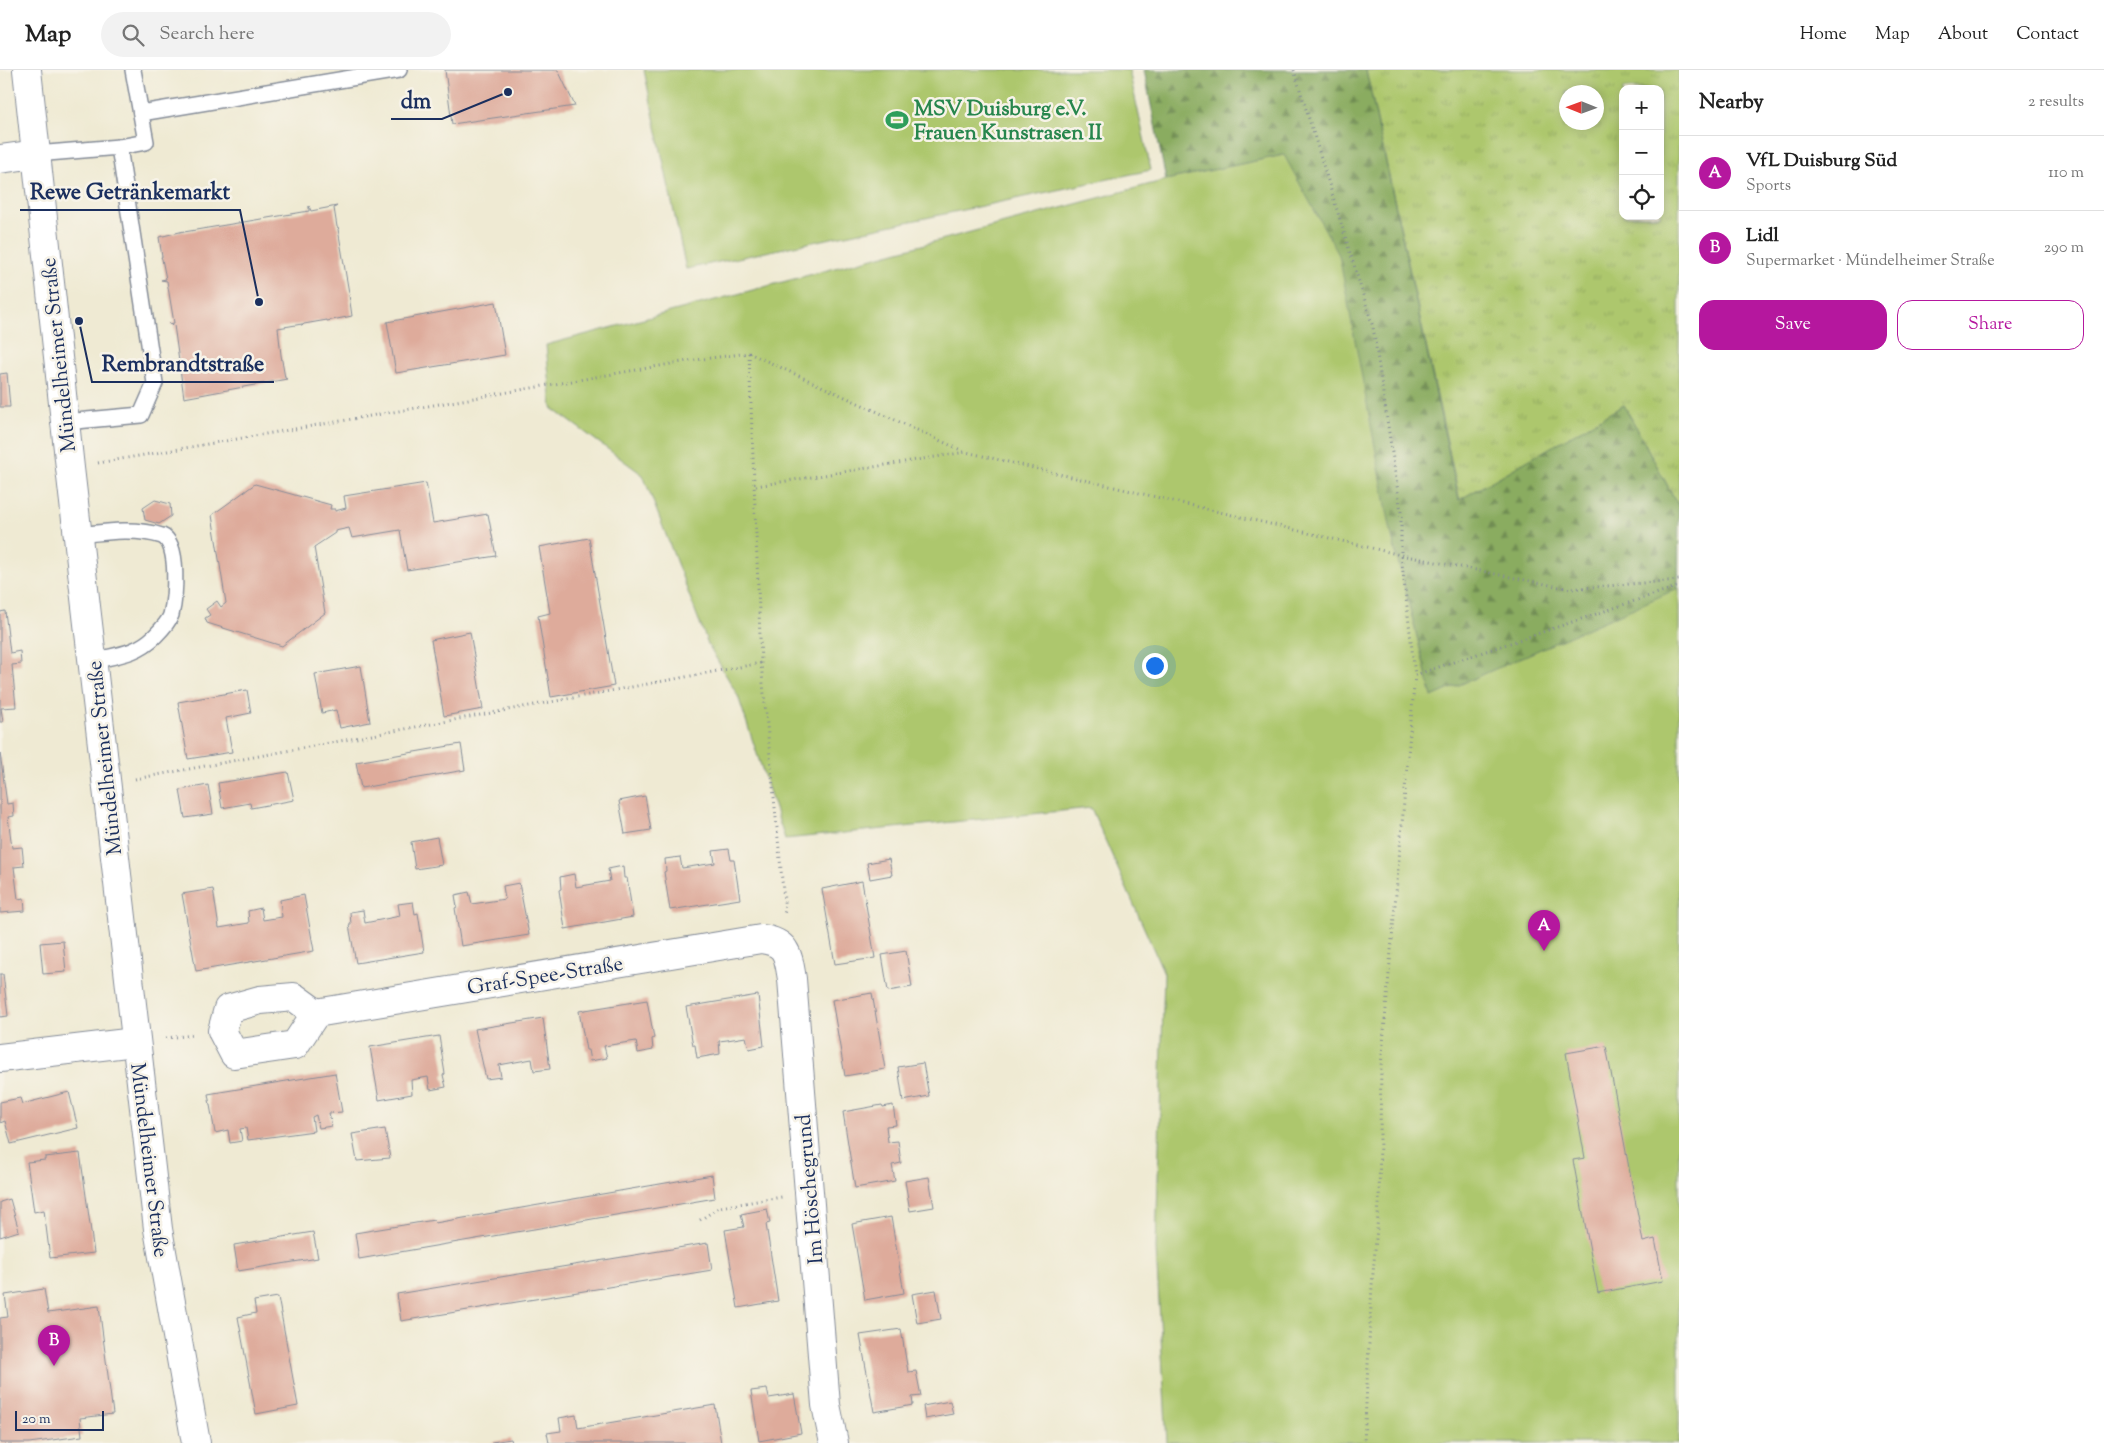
<!DOCTYPE html>
<html lang="en">
<head>
<meta charset="utf-8">
<style>
	body { margin:0; font-family:"Sorts Mill Goudy",serif; background:#f2f2f2; color:#222 }
	.controls { position:absolute; right:15px; top:15px; display:grid; overflow:hidden; border-radius:10px; box-shadow:0 2px 12px #0003 }
	.controls button { width:45px; height:45px; display:grid; place-items:center; padding:0; border:0; border-bottom:1px solid #e0e0e0; background:#fff; color:#222; font:25px sans-serif }
	.compass { position:absolute; left:1559px; top:15px; width:45px; height:45px; border-radius:50%; background:#fff; box-shadow:0 2px 12px #0003; rotate:271deg }
	.scale { position:absolute; left:15px; bottom:12px; width:89px; box-sizing:border-box; padding-left:5px; border:2px solid #1b2f5e; border-top:0; font-size:14px; line-height:18px; white-space:nowrap; color:#1b2f5e; -webkit-text-stroke:4px #f7f3e8; paint-order:stroke }
	.you { position:absolute; left:1154px; top:595px; width:18px; height:18px; margin:-12px; border:4px solid #fff; border-radius:50%; background:#1a73e8; box-shadow:0 0 0 8px #1a73e833 }
	.badge { display:grid; place-items:center; width:32px; height:32px; border-radius:50%; background:#b5179e; color:#fff; font-size:16px; font-weight:700 }
	.pin { position:absolute; translate:-50% -41px; filter:drop-shadow(0 1px 2px #0008) }
	.pin::after { content:''; position:absolute; top:26px; width:18px; height:15px; background:inherit; clip-path:polygon(0 0,100% 0,50% 100%) }
	.list { margin:0; padding:0; list-style:none }
	h2 { display:flex; justify-content:space-between; align-items:center; height:65px; margin:0; padding:0 20px; font-size:21px }
	h2 small { font-size:16px; font-weight:400; color:#767676 }
	.list li { display:grid; grid-template-columns:32px 1fr auto; gap:15px; align-items:center; box-sizing:border-box; height:75px; padding:0 20px; border-top:1px solid #e0e0e0 }
	.list b { display:block; font-size:19px; white-space:nowrap }
	.list p { margin:0; font-size:16px; white-space:nowrap; color:#767676 }
	.list em { font-size:16px; font-style:normal; color:#767676 }
	.actions { display:flex; gap:10px; padding:15px 20px }
	.actions a { flex:1; padding:11px 0; border:1px solid #b5179e; border-radius:15px; text-align:center; font-size:18px; color:#b5179e }
	.actions .main { background:#b5179e; color:#fff }
	.icon { flex:none; width:28px; height:28px; fill:none; stroke:currentColor; stroke-width:2; stroke-linecap:round; stroke-linejoin:round }
	.map { position:relative; flex:none; width:1679px; height:1373px; overflow:hidden }
	header { display:flex; align-items:center; gap:30px; box-sizing:border-box; height:70px; padding:0 25px; background:#fff; border-bottom:1px solid #e0e0e0 }
	header strong { font-size:24px }
	nav { display:flex; gap:28px; margin-inline-start:auto; font-size:18px }
	.search { width:350px; height:45px; background:#f2f2f2; display:flex; align-items:center; gap:12px; box-sizing:border-box; padding:0 18px; border-radius:28px; color:#767676; font-size:19px }
	main { display:flex }
	aside { flex:1; background:#fff }
	.map>svg:first-child { display:block }
</style>
</head>
<body>
<header>
<strong>Map</strong>
<div class="search"><svg class="icon" aria-label="search" viewBox="0 0 24 24"><circle cx="10" cy="10" r="6"/><path d="M15 15l6 6"/></svg>Search here</div>
<nav><a>Home</a><a>Map</a><a>About</a><a>Contact</a></nav>
</header>
<main>
<div class="map">
<svg width="1679" height="1373" viewBox="0 0 1679 1373">
	<defs>
		<pattern id="grass-tufts" width="24" height="20" patternUnits="userSpaceOnUse" patternTransform="scale(1.25)"><rect width="24" height="20" fill="#adc76d"/><path d="M3 7l-1-3M5 7V3M7 7l1-3M15 17l-1-3M17 17v-4M19 17l1-3" fill="none" stroke="#94ab61"/></pattern>
		<pattern id="forest-firs" width="22" height="20" patternUnits="userSpaceOnUse" patternTransform="scale(1.25)"><rect width="22" height="20" fill="#8aac60"/><path d="M5 1l3.5 6h-7zM16 11l3.5 6h-7z" fill="#708c52"/></pattern>
	</defs>
	<rect width="100%" height="100%" fill="#f7f3e8"/>
	<filter id="ink" filterUnits="userSpaceOnUse"><feTurbulence type="fractalNoise" baseFrequency=".02" numOctaves="2"/><feDisplacementMap in="SourceGraphic" scale="10" xChannelSelector="R" yChannelSelector="G"/><feConvolveMatrix kernelMatrix="1 2 1 2 8 2 1 2 1" color-interpolation-filters="sRGB"/></filter>
	<filter id="wash" filterUnits="userSpaceOnUse"><feTurbulence type="fractalNoise" baseFrequency=".0096" numOctaves="4" result="noise"/><feDisplacementMap in="SourceGraphic" scale="20" xChannelSelector="R" yChannelSelector="G"/><feGaussianBlur stdDeviation="1.12" result="paint"/><feColorMatrix in="noise" values="0 0 0 0 0 0 0 0 0 0 0 0 0 0 0 0 0 1.4 0 .05"/><feComposite in="paint" operator="in"/></filter>
	<g filter="url(#wash)">
		<rect width="100%" height="100%" fill="#efead3"/>
		<!-- grass -->
		<path fill="url(#grass-tufts)" stroke="#647b66" fill-rule="evenodd" d="M1366,0H1679V437L1624,335L1460,431ZM1623,19H1660V146H1623ZM1566,22H1596V52H1566Z"/>
		<!-- forest -->
		<path fill="url(#forest-firs)" stroke="#526e5f" d="M1144,0H1366L1459,430L1624,335L1679,437L1678,519L1432,627L1392,467L1284,85L1166,110Z"/>
		<!-- green -->
		<g fill="#adc76d" stroke="#647b66">
			<path d="M644,0H1129L1151,100L686,199Z"/>
			<path d="M1284,85L1339,185L1392,467L1432,627L1679,518V1373H1167L1156,1179L1164,903L1091,738L785,769L738,626L708,574L643,405L552,338L546,275L1166,110Z"/>
		</g>
		<g id="blocks">
			<!-- building -->
			<g fill="#deab9b">
				<path d="M445,0H558L575,36L452,54Z"/>
				<path d="M309,136L311,141L337,136L334,138L337,157L339,158L338,159L349,223L350,225H349L352,246L327,251V250L304,254L302,256V254L278,258L281,285L285,308L287,309L184,328L174,255L169,254L174,253L167,211L161,210L166,209L162,189L161,187H162L159,167L184,161V162L309,141Z"/>
				<path d="M496,232L505,285L396,303L387,252Z"/>
				<path d="M7,303L10,337H0V304Z"/>
				<path d="M426,413L433,453L488,444L496,486L407,500L400,460L352,468L349,458L335,461V463L314,477L325,543L282,576L207,553L205,548L210,545L206,539L217,531L221,537L226,533L212,445L255,414L331,435L330,439H335V441L346,438L344,426Z"/>
				<path d="M155,430L170,434L171,446L159,454L145,450L143,438Z"/>
				<path d="M589,468L614,616L551,627L538,546L550,543L539,477Z"/>
				<path d="M5,541L10,583L20,581L21,594L12,595L16,637L1,638L3,652H0V542Z"/>
				<path d="M470,562L483,639L444,646L431,570Z"/>
				<path d="M361,596L370,652L340,658L336,640L322,643L315,604Z"/>
				<path d="M247,620L251,643L226,648L232,682L188,689L178,632Z"/>
				<path d="M461,674L465,700L361,718L356,692Z"/>
				<path d="M0,683L7,734L13,733L14,746L8,747L12,778L22,777L24,796L14,797L18,829L24,828L25,841L0,843Z"/>
				<path d="M288,702L294,730L251,738L250,733L222,738L218,713Z"/>
				<path d="M208,715L213,744L185,748L180,720Z"/>
				<path d="M645,726L651,760L625,764L619,731Z"/>
				<path d="M437,767L442,795L415,799L411,772Z"/>
				<path d="M729,779L731,790H734L740,829L670,840L664,802L666,801L665,789L680,787L682,798L715,793L713,781Z"/>
				<path d="M889,789L892,805L870,809L867,793Z"/>
				<path d="M623,796L624,808H627L633,847L565,859L559,820L561,819L560,807L574,804L576,817L610,811L608,799Z"/>
				<path d="M862,811L875,888L835,894L822,819Z"/>
				<path d="M519,813L529,865L461,876L455,838L457,837L455,825L469,822L472,834L505,829L503,816Z"/>
				<path d="M213,819L219,858L249,853L248,841L261,838L263,850L282,847L280,830L304,825L314,881L196,901L182,824Z"/>
				<path d="M413,832L415,844L418,843L424,882L356,893L349,855H351L350,842L363,840L365,853L400,846L398,834Z"/>
				<path d="M63,871L66,902L43,904L40,873Z"/>
				<path d="M906,881L912,917L888,921L882,885Z"/>
				<path d="M0,904H3L8,946L0,947Z"/>
				<path d="M872,923L885,999L845,1006L832,930Z"/>
				<path d="M758,925L764,976L749,979L746,967L727,970L719,971L720,984L697,988L695,975H693L686,937Z"/>
				<path d="M647,930L654,968L652,969L653,980L638,983L636,971L604,976L607,988L590,991L588,980H586L579,941Z"/>
				<path d="M543,948L550,999L534,1001L532,989L499,995L501,1007L486,1009L475,959Z"/>
				<path d="M439,966L445,1004L443,1005L446,1017L430,1020L428,1007L411,1010L412,1024L379,1030L370,977Z"/>
				<path d="M1606,976L1643,1172L1655,1169L1663,1211L1598,1223L1573,1090L1585,1088L1566,983Z"/>
				<path d="M923,993L929,1026L903,1031L898,997Z"/>
				<path d="M335,1003L342,1042L329,1043L332,1056L319,1058L316,1045L312,1047L314,1061L248,1070L246,1058L240,1059L242,1071L230,1073L228,1060L215,1063L208,1024Z"/>
				<path d="M69,1022L78,1058L11,1074L5,1051L0,1053V1032L20,1028L22,1034Z"/>
				<path d="M882,1035L883,1037L893,1035L896,1055L886,1056L888,1072L898,1071L901,1093L892,1095L895,1111L855,1118L843,1042Z"/>
				<path d="M385,1059L390,1088L357,1091L352,1064Z"/>
				<path d="M80,1083L94,1183L50,1188L44,1140L34,1142L27,1092L45,1090V1087Z"/>
				<path d="M712,1105L715,1128L359,1189L355,1163L434,1150L435,1153Z"/>
				<path d="M929,1107L934,1137L910,1141L905,1111Z"/>
				<path d="M10,1129L19,1161L0,1167V1132Z"/>
				<path d="M767,1139L770,1153L766,1154L778,1231L738,1238L725,1160L744,1157L741,1144Z"/>
				<path d="M891,1147L904,1223L865,1230L852,1154Z"/>
				<path d="M313,1162L318,1188L238,1201L234,1175Z"/>
				<path d="M708,1173L712,1200L401,1251L397,1224Z"/>
				<path d="M44,1219L48,1243L99,1236L113,1344L80,1348L82,1366L29,1373H0V1248L8,1247L5,1225Z"/>
				<path d="M936,1220L941,1249L917,1253L912,1224Z"/>
				<path d="M278,1227L298,1336L256,1344L238,1247L256,1243L254,1231Z"/>
				<path d="M901,1259L908,1302L916,1301L921,1326L912,1327L913,1335L874,1342L860,1265Z"/>
				<path d="M767,1319L769,1328L794,1324L801,1363L759,1371L751,1321Z"/>
				<path d="M950,1331L953,1344L925,1349L923,1336Z"/>
				<path d="M715,1335L721,1373H549L547,1363L561,1361L559,1348L576,1345L578,1358Z"/>
				<path d="M511,1369L512,1373H492V1372Z"/>
			</g>
		</g>
	</g>
	<g filter="url(#ink)">
		<use href="#blocks" fill-opacity="0" stroke="#858c98" stroke-width="1"/>
		<g fill="none" stroke-linecap="round" stroke-linejoin="round">
			<defs>
				<g id="service">
					<path d="M141,43L399,0"/>
					<path d="M36,84L119,77"/>
					<path d="M65,352L141,345L155,313L119,77L146,72L133,0"/>
					<path d="M78,465C104,462 136,457 162,466C180,473 175,529 171,545C169,551 160,561 155,566C137,584 117,585 93,591"/>
				</g>
				<g id="minor">
					<path d="M0,89L36,84"/>
					<path d="M316,943L295,975L234,984L222,961L228,939L260,930L294,927L316,943L761,869C788,872 788,886 792,909L826,1335L834,1373"/>
					<path d="M0,988L135,972"/>
				</g>
				<path id="secondary" d="M27,0L70,398L158,1159L196,1373"/>
			</defs>
			<!-- service casing -->
			<use href="#service" stroke="#858c98" stroke-width="18"/>
			<!-- minor casing -->
			<use href="#minor" stroke="#858c98" stroke-width="30"/>
			<!-- secondary casing -->
			<use href="#secondary" stroke="#858c98" stroke-width="30"/>
			<!-- path -->
			<g stroke="#858c98" stroke-width="3" stroke-dasharray="1 4" stroke-linecap="butt">
				<path d="M1294,0L1373,257L1401,442V485L1415,605L1381,996L1379,1134L1372,1215L1364,1373"/>
				<path d="M749,283L761,593L785,841L783,846"/>
				<path d="M98,393L688,291L749,283L965,382"/>
				<path d="M756,416L966,382L1401,485L1570,519L1679,510"/>
				<path d="M1415,605L1679,516"/>
				<path d="M135,709L761,593"/>
				<path d="M166,968L194,965"/>
				<path d="M700,1150L720,1137L782,1127"/>
			</g>
			<!-- service -->
			<use href="#service" stroke="#fff" stroke-width="15"/>
			<!-- minor -->
			<use href="#minor" stroke="#fff" stroke-width="28"/>
			<!-- secondary -->
			<use href="#secondary" stroke="#fff" stroke-width="28"/>
		</g>
	</g>
	<!-- icons -->
	<defs>
		<symbol id="stadium-bare" viewBox="-9 -9 18 18"><path d="M0-5a6.5 5 0 1 0 0 10a6.5 5 0 1 0 0-10ZM-3.5-1.8h7v3.6h-7Z" fill="#2e9e5b" stroke="#f7f3e8" stroke-width="2.5" paint-order="stroke"/></symbol>
	</defs>
	<g fill-rule="evenodd">
		<use href="#stadium-bare" x="881" y="34" width="32" height="32"/>
	</g>
	<g text-anchor="middle" stroke-width="5" stroke-linejoin="round" paint-order="stroke">
		<!-- leisure labels -->
		<g font-size="21" font-weight="bold" fill="#27864d" stroke="#f7f3e8" text-anchor="start">
			<text x="914" y="45">MSV Duisburg e.V.<tspan x="914" dy="24">Frauen Kunstrasen II</tspan></text>
		</g>
		<!-- street labels -->
		<g font-size="21" fill="#1b2f5e" stroke="#f7f3e8">
			<text transform="translate(58 285) rotate(-96)" y="7">Mündelheimer Straße</text>
			<text transform="translate(104 688) rotate(-96)" y="7">Mündelheimer Straße</text>
			<text transform="translate(545 905) rotate(-9)" y="7">Graf-Spee-Straße</text>
			<text transform="translate(150 1090) rotate(83)" y="7">Mündelheimer Straße</text>
			<text transform="translate(809 1119) rotate(-95)" y="7">Im Höschegrund</text>
		</g>
	</g>
	<!-- callouts -->
	<path fill="none" stroke="#1b2f5e" stroke-width="2" d="M508 22L442 49H391M259 232L240 140H20M79 251L92 312H274"/>
	<g fill="#1b2f5e" stroke="#f7f3e8" stroke-width="2">
		<circle cx="508" cy="22" r="5"/>
		<circle cx="259" cy="232" r="5"/>
		<circle cx="79" cy="251" r="5"/>
	</g>
	<g font-size="22" text-anchor="middle" font-weight="bold" fill="#1b2f5e" stroke="#f7f3e8" stroke-width="5" stroke-linejoin="round" paint-order="stroke">
		<text x="416" y="38">dm</text>
		<text x="130" y="129">Rewe Getränkemarkt</text>
		<text x="183" y="301">Rembrandtstraße</text>
	</g>
</svg>
<div class="controls">
<button>+</button>
<button>−</button>
<button><svg class="icon" aria-label="locate" viewBox="0 0 24 24"><circle cx="12" cy="12" r="6"/><path d="M12 2v4M12 18v4M2 12h4M18 12h4"/></svg></button>
</div>
<svg class="compass" viewBox="-18 -18 36 36"><path d="M0-13l5 13h-10z" fill="#e53935"/><path d="M0 13l5-13h-10z" fill="#767676"/></svg>
<div class="scale">20 m</div>
<div class="you"></div>
<div class="pin badge" style="left:1544px;top:881px">A</div>
<div class="pin badge" style="left:54px;top:1296px">B</div>
</div>
<aside>
<h2>Nearby<small>2 results</small></h2>
<ul class="list">
<li><span class="badge">A</span><div><b>VfL Duisburg Süd</b><p>Sports</p></div><em>110 m</em></li>
<li><span class="badge">B</span><div><b>Lidl</b><p>Supermarket · Mündelheimer Straße</p></div><em>290 m</em></li>
</ul>
<div class="actions"><a class="main">Save</a><a>Share</a></div>
</aside>
</main>
</body>
</html>
